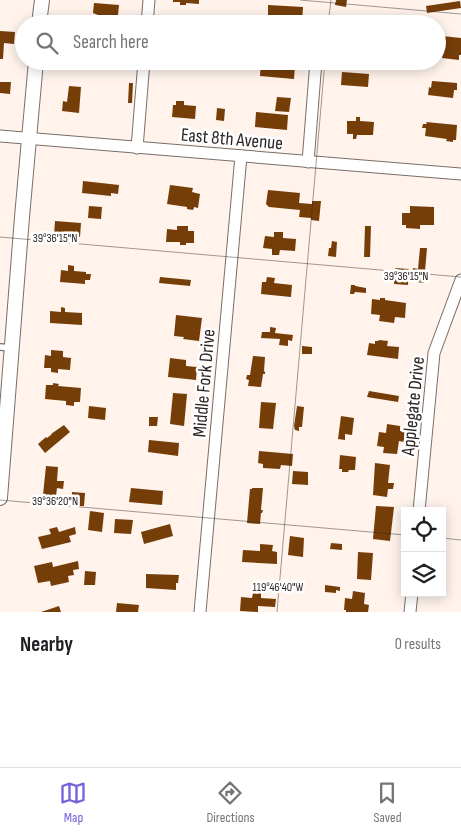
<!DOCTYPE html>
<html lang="en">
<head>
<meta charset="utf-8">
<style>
	body { margin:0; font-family:"Sofia Sans Condensed",sans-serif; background:#f6f6f6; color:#202124 }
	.controls { position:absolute; right:15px; bottom:15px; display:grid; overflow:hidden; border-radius:0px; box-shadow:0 2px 12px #0003 }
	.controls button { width:45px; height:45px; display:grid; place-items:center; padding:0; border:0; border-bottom:1px solid #e0e0e0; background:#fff; color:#202124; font:25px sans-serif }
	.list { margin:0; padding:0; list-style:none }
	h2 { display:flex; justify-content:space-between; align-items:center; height:65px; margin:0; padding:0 20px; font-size:21px }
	h2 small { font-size:16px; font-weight:400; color:#757577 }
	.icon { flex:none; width:28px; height:28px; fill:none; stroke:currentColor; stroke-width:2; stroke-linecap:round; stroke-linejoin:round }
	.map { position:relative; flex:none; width:461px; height:612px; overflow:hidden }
	.search { position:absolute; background:#fff; box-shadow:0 2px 12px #0003; left:15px; right:15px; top:15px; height:55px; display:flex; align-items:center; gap:12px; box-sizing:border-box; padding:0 18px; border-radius:28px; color:#757577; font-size:19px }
	.sheet { height:155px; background:#fff }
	nav { display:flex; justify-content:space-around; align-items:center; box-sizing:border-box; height:70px; border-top:1px solid #e0e0e0; background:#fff; font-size:14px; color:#757577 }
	nav a { display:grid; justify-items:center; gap:2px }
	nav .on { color:#7660db }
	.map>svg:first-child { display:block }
</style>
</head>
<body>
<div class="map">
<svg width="461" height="612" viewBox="0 0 461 612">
	<rect width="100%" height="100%" fill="#fff3ec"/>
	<!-- building -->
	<g fill="#753e09">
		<path d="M173,0H199V4L186,3V5H180V2H173Z"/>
		<path d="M336,0H347L346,7L335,5Z"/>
		<path d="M460,1L461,8L427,13L426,6Z"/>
		<path d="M94,3L119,5L118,15H111L110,21L97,20L98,15L93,13Z"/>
		<path d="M268,5L303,7L302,22L268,20Z"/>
		<path d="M360,18L382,20L381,24H360Z"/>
		<path d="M0,31L15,32L14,44L4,43L3,59H0Z"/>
		<path d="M442,36L461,38V55H459V60L442,58L443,53H437V40L442,41Z"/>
		<path d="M74,61H106L105,68L89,66V69H82V66L73,65Z"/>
		<path d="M261,61L295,65L294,79L260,76Z"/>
		<path d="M342,72L369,74L368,87L341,85Z"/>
		<path d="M432,81L457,83V90H454L453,98L428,95L429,87L431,88Z"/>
		<path d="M0,82H11L10,94L0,93Z"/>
		<path d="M129,83H133L132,103H128Z"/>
		<path d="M69,86L81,87L79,113L62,111L63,101L67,102Z"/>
		<path d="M277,97L291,98L289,112L275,111Z"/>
		<path d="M176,101H184V105L196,106L195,119L172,117L173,105H176Z"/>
		<path d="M217,108L225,109L224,121L216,120Z"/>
		<path d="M256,112L288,115L287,130L255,127Z"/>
		<path d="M356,117H360V121L374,122L373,135H357L356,139H353V134H347V121H356Z"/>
		<path d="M426,122L457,125L456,140H453V142L446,141L447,139L425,136L426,128H422L423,124H427Z"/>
		<path d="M83,181L119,185L118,194L111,193V196L82,193Z"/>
		<path d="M170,185L193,188L192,192L200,194L198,208L194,207L193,210L187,209V207L167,204Z"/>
		<path d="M268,190L300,193L299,203L312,204V201H321L319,221L311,220V218L299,217L300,210L269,207L266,204Z"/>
		<path d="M89,206L102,207L101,219L88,218Z"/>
		<path d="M410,206L434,207V225H420V229L406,228V225H402V213H410Z"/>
		<path d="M55,221L81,223L80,237L54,235Z"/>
		<path d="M177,226H188V231H194V243H186V245H180V242H166L167,229L177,230Z"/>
		<path d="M365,226H371L370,257H364Z"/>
		<path d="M274,232H283V238L296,239L295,251L280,250L279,255H272V249L263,248L265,236L274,237Z"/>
		<path d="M332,241L337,242L336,257L328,256L329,248H331Z"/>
		<path d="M420,248H427L424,283L417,282V279L412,278L413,268L418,269Z"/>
		<path d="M68,265L74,266V271L86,272V274H91L90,280H85V284L60,282L61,270L68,271Z"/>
		<path d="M395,268L409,269L408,285L394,284Z"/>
		<path d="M160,277L191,280L190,286L159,283Z"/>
		<path d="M267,277L275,278L274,283L292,285L291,297L261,294L262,282H266Z"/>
		<path d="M351,285H355V286L366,288V293L355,292L354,294H350Z"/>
		<path d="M380,298H385V300L406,303L405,318L395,317L394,323L379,321L380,315L371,314L372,299L380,300Z"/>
		<path d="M61,307L65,308V312L82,313V325L50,323V311L61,312Z"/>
		<path d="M176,315L202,318L199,341L183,339L184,337L174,336Z"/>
		<path d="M270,327L276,328L275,333L293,335L292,341L288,340V346L279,345L280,339L261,338L262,332H270Z"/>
		<path d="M379,340L388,341L387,346L399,347L398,359L367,355L369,343L375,344V341H378Z"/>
		<path d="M302,346L312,347V354H302Z"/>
		<path d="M51,350L63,351V357L71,358L70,370L58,369V373L51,372V368H44L45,355L51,356Z"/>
		<path d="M253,356L265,357L264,371L265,372V374H263L261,387L248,386L249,380L246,379L247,375H250Z"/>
		<path d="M170,358L186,360V366L197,367L196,380L168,377Z"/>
		<path d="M53,383L59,384L58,386L81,388L80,402H74V406L66,405V401L45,399L46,385H53Z"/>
		<path d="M369,391L399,396L398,402L367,397Z"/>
		<path d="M173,393L187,394L184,426L170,424Z"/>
		<path d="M261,402L276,403L273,429L259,428Z"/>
		<path d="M89,406L106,408L105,420L88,418Z"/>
		<path d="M297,406L304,407L302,427H299V431L295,430L294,426Z"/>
		<path d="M341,416L354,418L352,435L345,434V440L338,439Z"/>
		<path d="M149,417H158L157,426H149Z"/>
		<path d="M387,424L400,426V431L405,432L404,442L399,441L397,454L383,453L384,447L377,446L379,432L386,433Z"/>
		<path d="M64,425L70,432L45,453L38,444L46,437L47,438L52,434H51Z"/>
		<path d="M149,440L179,443L178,456L148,452Z"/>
		<path d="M259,451L293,454L292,466L281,465L280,469L263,468V464L258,463Z"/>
		<path d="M340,455L356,457L355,470H349L348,472H342V469H339Z"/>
		<path d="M375,463L390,465L388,483H394L393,489H388L387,497L373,495Z"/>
		<path d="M46,466L58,467L57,481H64L63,489L57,488L56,496L43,495Z"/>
		<path d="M293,471L308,472V485L292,484Z"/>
		<path d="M131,488L163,491L162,505L129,502Z"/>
		<path d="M252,488H263L261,510H263L262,513H261L260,524L247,523L250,489H252Z"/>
		<path d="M72,492L85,493L84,506H71Z"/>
		<path d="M376,506L394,507L390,541L373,539Z"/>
		<path d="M90,511L104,513L102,532L88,530Z"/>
		<path d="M115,519L133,520L131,534L114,533Z"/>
		<path d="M170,524L173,536L144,544L141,532Z"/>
		<path d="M57,527L59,532L75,527L76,534L69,536L71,542L42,549L38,537L51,534L49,529Z"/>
		<path d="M290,536L304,538L303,557L288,555Z"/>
		<path d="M331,543L342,544V550L330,549Z"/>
		<path d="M260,544L273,545L272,551L277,552V564L242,562L243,550L260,551Z"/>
		<path d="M358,552L373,553L371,580L357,579Z"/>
		<path d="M78,561L79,569L73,570L74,575L68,576L69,582L51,586L50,581L38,583L34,566L52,562L53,567Z"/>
		<path d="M85,571L96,572L95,585H84Z"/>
		<path d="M146,574L179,575L178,583H176V590L146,588Z"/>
		<path d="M325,585L340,587V591L336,590V593L325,592Z"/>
		<path d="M353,591L365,593L364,604L369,605L368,612H346V610H344L345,598L352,599Z"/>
		<path d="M253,593H261V598L276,599L275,607L258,606V612L240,611L241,597L252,598Z"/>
		<path d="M117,603L139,605L138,612H116Z"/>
		<path d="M59,606L61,612H41Z"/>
	</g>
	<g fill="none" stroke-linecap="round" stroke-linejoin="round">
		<defs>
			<path id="service" d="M0,347L12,348"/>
			<g id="minor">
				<path d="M147,24L149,0"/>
				<path d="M0,136L461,174"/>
				<path d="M137,148L144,61"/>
				<path d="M308,162L316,61"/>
				<path d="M419,511L434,353L461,280"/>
				<path d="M200,612L241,156"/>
				<path d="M410,612L412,593"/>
			</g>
			<g id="tertiary">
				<path d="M39,24L42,0"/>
				<path d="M0,498L22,217L36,61"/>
			</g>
		</defs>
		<!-- service casing -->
		<use href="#service" stroke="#786e68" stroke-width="8"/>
		<!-- minor casing -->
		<use href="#minor" stroke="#786e68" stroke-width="13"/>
		<!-- tertiary casing -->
		<use href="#tertiary" stroke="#786e68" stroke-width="16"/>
		<!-- service -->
		<use href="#service" stroke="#fff" stroke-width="5.5"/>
		<!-- minor -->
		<use href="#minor" stroke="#fff" stroke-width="11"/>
		<!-- tertiary -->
		<use href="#tertiary" stroke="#fff" stroke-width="14"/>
	</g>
	<!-- ticks -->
	<path fill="none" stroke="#2a2523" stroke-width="1" stroke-opacity="0.45" d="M300,0L461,14M328,24L331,0M0,237L461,277M0,500L405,535M442,538L461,540M277,612L325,61"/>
	<g text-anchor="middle" stroke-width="5" stroke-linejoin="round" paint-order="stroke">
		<!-- street labels -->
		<g font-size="19" fill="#2a2523" stroke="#fff">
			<text transform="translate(232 138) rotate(5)" y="7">East 8th Avenue</text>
			<text transform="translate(203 383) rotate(-85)" y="7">Middle Fork Drive</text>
			<text transform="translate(412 406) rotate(-84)" y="7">Applegate Drive</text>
		</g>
	</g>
	<g font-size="12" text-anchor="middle" fill="#2a2523" stroke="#fff" stroke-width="5" stroke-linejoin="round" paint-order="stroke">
		<text x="55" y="242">39°36'15"N</text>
		<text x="406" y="280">39°36'15"N</text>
		<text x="55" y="505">39°36'20"N</text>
		<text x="278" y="591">119°46'40"W</text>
	</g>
</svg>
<div class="controls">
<button><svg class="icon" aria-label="locate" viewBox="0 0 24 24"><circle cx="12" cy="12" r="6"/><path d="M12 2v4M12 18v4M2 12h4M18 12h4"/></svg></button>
<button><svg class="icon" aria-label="layers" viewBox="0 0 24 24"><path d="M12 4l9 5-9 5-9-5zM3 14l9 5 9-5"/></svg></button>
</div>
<div class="search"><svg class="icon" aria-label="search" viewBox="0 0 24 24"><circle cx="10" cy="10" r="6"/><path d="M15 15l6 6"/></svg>Search here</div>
</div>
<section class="sheet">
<h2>Nearby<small>0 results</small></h2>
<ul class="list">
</ul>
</section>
<nav>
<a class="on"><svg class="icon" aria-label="map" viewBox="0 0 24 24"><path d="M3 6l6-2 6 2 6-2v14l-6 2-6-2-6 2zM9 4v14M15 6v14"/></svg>Map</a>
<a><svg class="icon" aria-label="directions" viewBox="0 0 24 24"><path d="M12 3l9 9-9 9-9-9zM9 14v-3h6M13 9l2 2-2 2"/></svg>Directions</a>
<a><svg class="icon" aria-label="saved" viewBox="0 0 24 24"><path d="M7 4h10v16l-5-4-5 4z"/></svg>Saved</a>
</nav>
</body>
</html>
